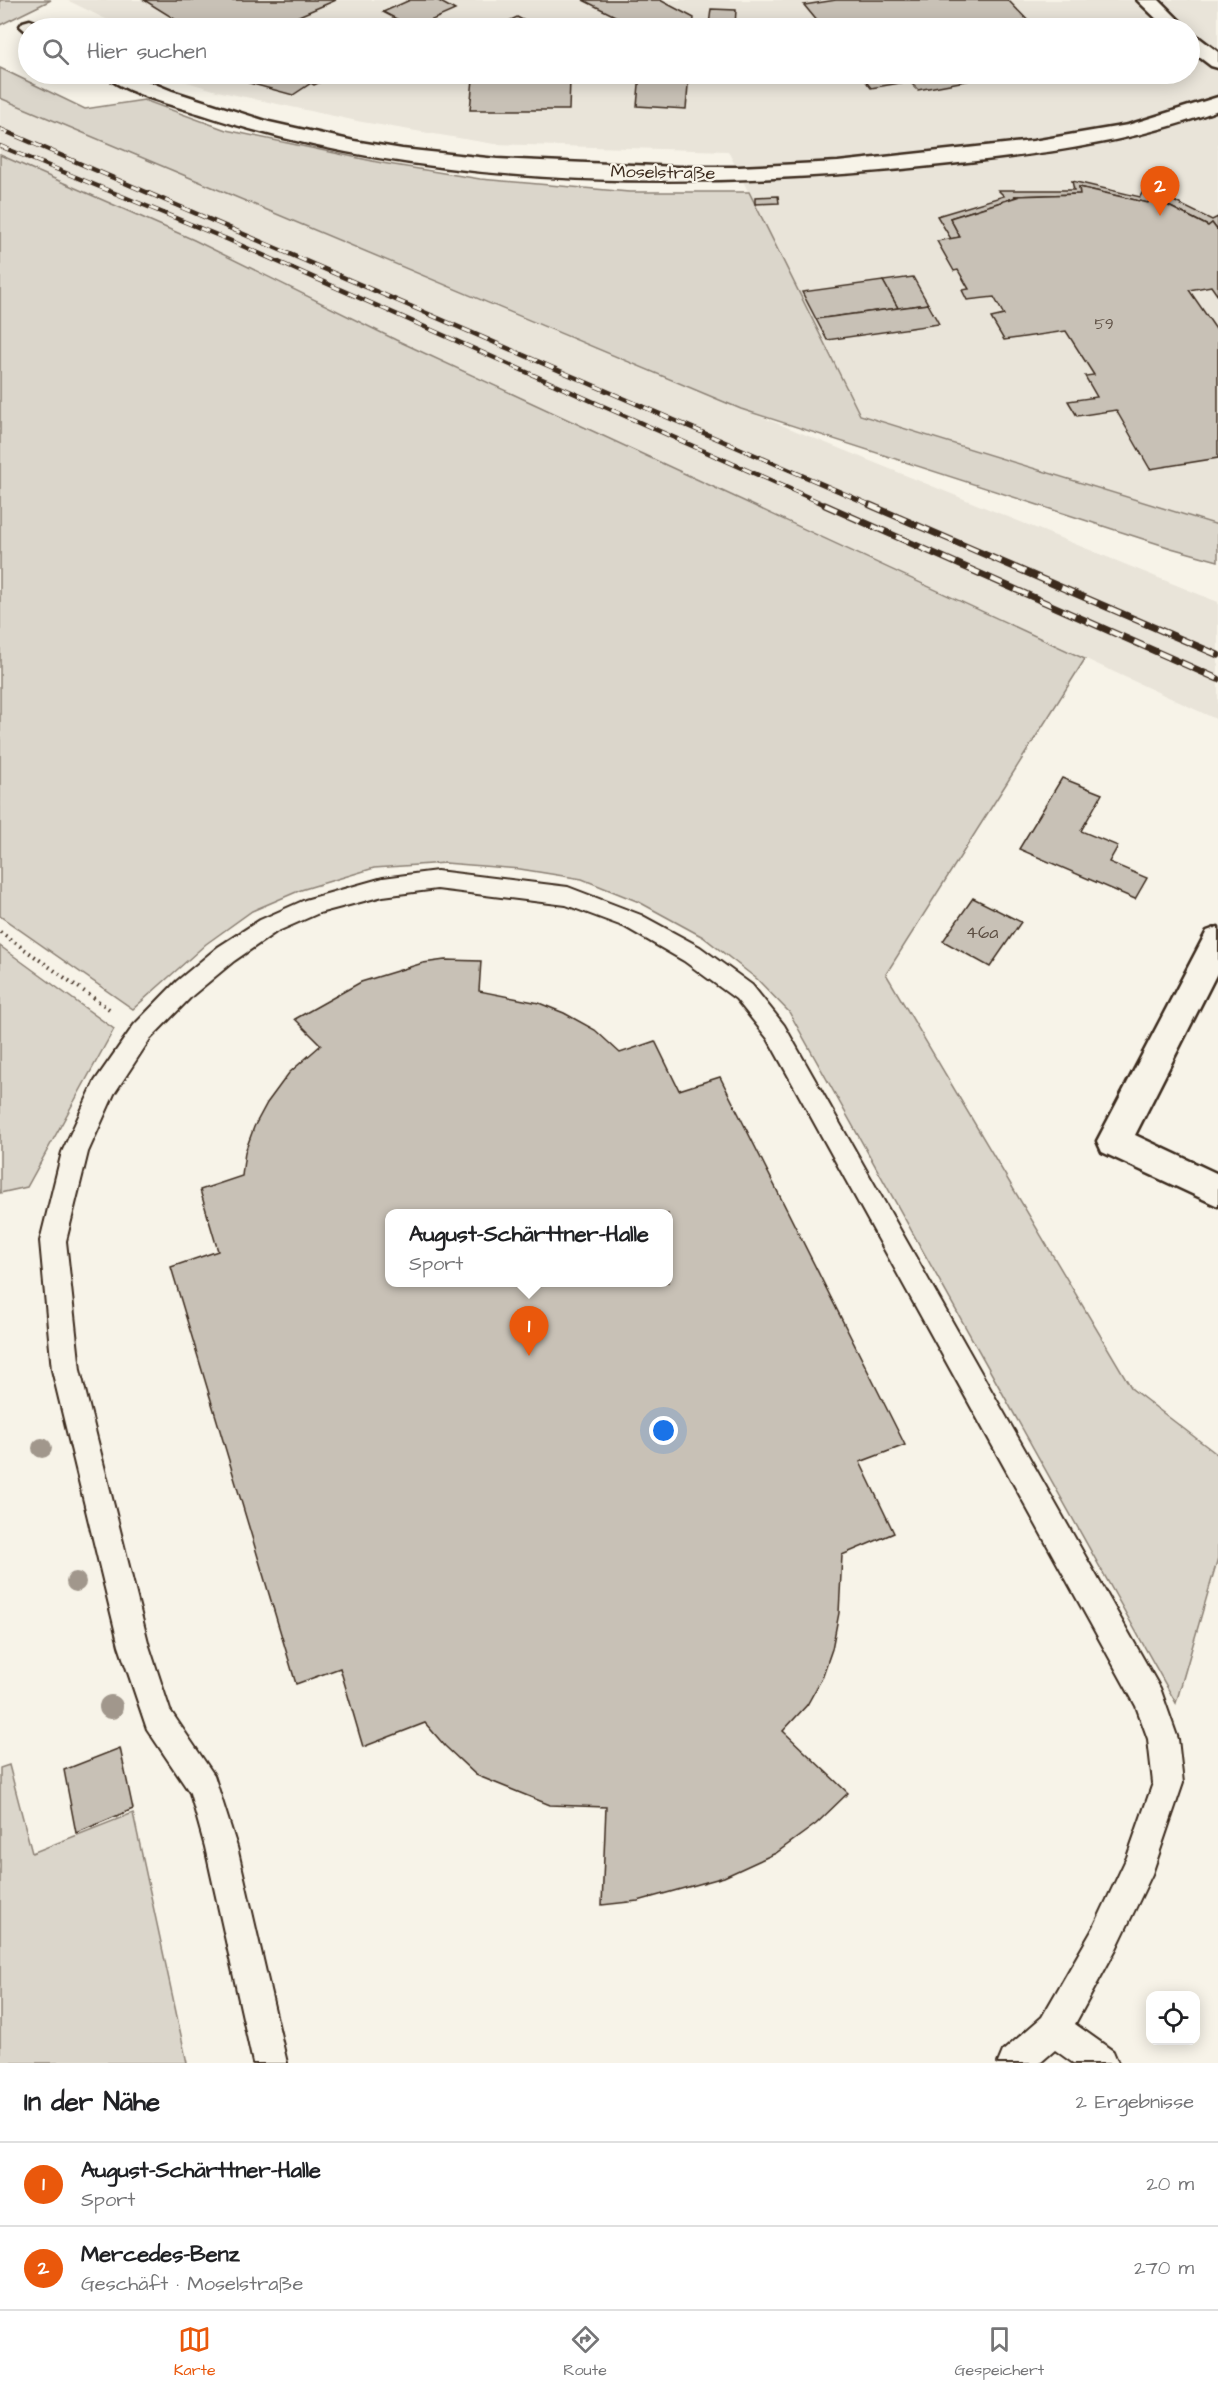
<!DOCTYPE html>
<html lang="de">
<head>
<meta charset="utf-8">
<style>
	body { margin:0; font-family:"Architects Daughter",sans-serif; background:#f2f2f2; color:#202124 }
	.controls { position:absolute; right:18px; bottom:18px; display:grid; overflow:hidden; border-radius:12px; box-shadow:0 3px 15px #0003 }
	.controls button { width:54px; height:54px; display:grid; place-items:center; padding:0; border:0; border-bottom:2px solid #e0e0e0; background:#fff; color:#202124; font:30px sans-serif }
	.you { position:absolute; left:664px; top:1431px; width:21px; height:21px; margin:-15px; border:4px solid #fff; border-radius:50%; background:#1a73e8; box-shadow:0 0 0 9px #1a73e833 }
	.badge { display:grid; place-items:center; width:39px; height:39px; border-radius:50%; background:#ea580c; color:#fff; font-size:20px; font-weight:700 }
	.pin { position:absolute; translate:-50% -50px; filter:drop-shadow(0 2px 3px #0008) }
	.pin::after { content:''; position:absolute; top:32px; width:21px; height:18px; background:inherit; clip-path:polygon(0 0,100% 0,50% 100%) }
	.popup { position:absolute; left:385px; top:1209px; width:288px; height:78px; box-sizing:border-box; display:grid; place-content:center; border-radius:12px; background:#fff; filter:drop-shadow(0 2px 4px #0005); font-size:20px; white-space:nowrap; color:#757577 }
	.popup b { font-size:22px; color:#202124 }
	.popup::after { content:''; position:absolute; left:50%; top:100%; margin-left:-12px; border:12px solid transparent; border-top-color:#fff }
	.list { margin:0; padding:0; list-style:none }
	h2 { display:flex; justify-content:space-between; align-items:center; height:78px; margin:0; padding:0 24px; font-size:26px }
	h2 small { font-size:20px; font-weight:400; color:#757577 }
	.list li { display:grid; grid-template-columns:39px 1fr auto; gap:18px; align-items:center; box-sizing:border-box; height:84px; padding:0 24px; border-top:2px solid #e0e0e0 }
	.list b { display:block; font-size:22px; white-space:nowrap }
	.list p { margin:0; font-size:20px; white-space:nowrap; color:#757577 }
	.list em { font-size:20px; font-style:normal; color:#757577 }
	.icon { flex:none; width:33px; height:33px; fill:none; stroke:currentColor; stroke-width:2; stroke-linecap:round; stroke-linejoin:round }
	.map { position:relative; flex:none; width:1218px; height:2063px; overflow:hidden }
	.search { position:absolute; background:#fff; box-shadow:0 3px 15px #0003; left:18px; right:18px; top:18px; height:66px; display:flex; align-items:center; gap:15px; box-sizing:border-box; padding:0 21px; border-radius:33px; color:#757577; font-size:22px }
	.sheet { height:246px; background:#fff }
	nav { display:flex; justify-content:space-around; align-items:center; box-sizing:border-box; height:84px; border-top:2px solid #e0e0e0; background:#fff; font-size:16px; color:#757577 }
	nav a { display:grid; justify-items:center; gap:3px }
	nav .on { color:#ea580c }
	.map>svg:first-child { display:block }
</style>
</head>
<body>
<div class="map">
<svg width="1218" height="2063" viewBox="0 0 1218 2063">
	<rect width="100%" height="100%" fill="#f7f3e8"/>
	<filter id="ink" filterUnits="userSpaceOnUse"><feTurbulence type="fractalNoise" baseFrequency=".0167" numOctaves="2"/><feDisplacementMap in="SourceGraphic" scale="12" xChannelSelector="R" yChannelSelector="G"/><feConvolveMatrix kernelMatrix="1 2 1 2 8 2 1 2 1" color-interpolation-filters="sRGB"/></filter>
	<g filter="url(#ink)">
		<!-- built -->
		<g fill="#e9e4d9">
			<path d="M67,0H1218V525L860,415L728,151L494,144L362,122L217,91L161,74H1190V28H124Z"/>
			<path d="M0,98L653,373L1218,602V720L396,340L194,240L0,155Z"/>
		</g>
		<!-- green -->
		<g fill="#dbd6cb" stroke="#8b8074" stroke-width="1.5">
			<path d="M0,0H51L0,25Z"/>
			<path d="M0,68L85,109L144,100L226,130L382,163L480,179L629,192H749L860,415L1218,525V561L1171,548L741,409L0,98Z"/>
			<path d="M0,155L194,240L396,340L1085,659L886,974L1132,1389L1218,1455V1558L1176,1703L789,1012L757,979L703,937L639,902L582,879L520,869L445,863L374,868L301,890L252,911L206,944L133,1009L0,916Z"/>
			<path d="M0,946L114,1029L27,1187L0,1193Z"/>
			<path d="M9,1765L32,1853L133,1813L187,2063H0V1768Z"/>
		</g>
		<!-- building -->
		<g fill="#c8c1b6" stroke="#3b2a1e" stroke-width="1.5" fill-rule="evenodd">
			<path d="M144,0H336L271,28H192L189,27L161,28L178,21Z"/>
			<path d="M410,0H437L455,10L414,28L383,12Z"/>
			<path d="M583,0H660L694,18L693,28H639Z"/>
			<path d="M836,0H1008L1035,28H823L804,5Z"/>
			<path d="M711,9L736,10L735,26L709,25Z"/>
			<path d="M517,17L538,28H494Z"/>
			<path d="M262,74H288L300,77L311,83L293,95L249,83Z"/>
			<path d="M295,74H339L314,85Z"/>
			<path d="M476,74H521V79H475Z"/>
			<path d="M640,74H689L686,109L637,106Z"/>
			<path d="M860,74H952L871,88Z"/>
			<path d="M952,74H971L976,79L918,90L910,82Z"/>
			<path d="M473,79H570L569,110H470Z"/>
			<path d="M1072,181L1140,197L1145,187L1212,220L1218,217V231L1212,223L1208,226L1151,197L1148,203L1079,187L1080,194L1014,196L1017,197L950,218L960,237L951,239L937,216L1004,196L998,190H1074Z"/>
			<path d="M1079,187L1148,203L1151,197L1208,226L1212,223L1218,231V296L1211,286L1189,290L1218,332V458L1150,469L1116,410L1077,416L1068,401L1097,397L1085,376L1094,375L1066,331L1004,340L991,318L1004,315L994,297L967,300L962,290L969,289L958,270L954,271L937,241L960,237L950,218L1017,197L1014,196L1080,194Z"/>
			<path d="M778,196L779,203L755,204V197Z"/>
			<path d="M913,277L928,304L898,308L883,281Z"/>
			<path d="M883,281L898,308L816,319L802,292Z"/>
			<path d="M928,304L939,324L827,340L816,319Z"/>
			<path d="M1062,778L1102,794L1081,831L1118,846L1109,862L1147,878L1135,899L1019,849Z"/>
			<path d="M973,898L1021,922L990,967L943,941Z"/>
			<path d="M445,960L481,961L479,991L539,1003L564,1013L595,1030L620,1053L655,1041L679,1090L720,1077L905,1445L860,1462L894,1533L842,1555L839,1613L832,1649L822,1678L807,1705L783,1731L848,1793L816,1824L776,1853L724,1877L638,1901L602,1905L606,1807L550,1805L476,1775L445,1746L425,1723L363,1747L340,1668L296,1684L171,1267L218,1251L200,1190L242,1176L245,1152L254,1127L267,1103L289,1073L321,1045L295,1019L361,982L423,963ZM390,1214H668V1282H390Z"/>
			<path d="M120,1748L133,1809L76,1833L64,1770Z"/>
		</g>
		<g fill="none" stroke-linecap="round" stroke-linejoin="round">
			<defs>
				<path id="lane" d="M437,871L568,887L641,915L700,947L752,985L784,1025L1160,1688L1178,1739L1183,1783L1152,1874L1116,1949L1075,2024L1113,2051L1118,2063H1073L1055,2050L1040,2063H998L1003,2051L1042,2017L1094,1927L1127,1857L1153,1783L1148,1739L1136,1706L768,1039L736,999L684,961L625,927L566,905L437,889L383,896L319,913L276,932L234,961L193,995L150,1039L114,1094L88,1152L66,1241L80,1370L149,1646L170,1710L214,1775L237,1847L287,2063H253L205,1847L190,1793L147,1729L119,1646L52,1370L40,1241L62,1152L95,1081L134,1025L177,981L218,947L260,920L305,900L383,878Z"/>
				<g id="street">
					<path d="M1137,0H1159L1187,28H1166Z"/>
					<path d="M30,20L41,24L44,28H28V33L20,26L23,22Z"/>
					<path d="M1190,34L1197,36L1218,52V68L1211,66L1190,50Z"/>
					<path d="M105,74H130L172,91L269,122L354,141L402,149L497,159L678,167H739L838,162L1033,141L1128,125L1218,97V110C1132,143 1041,154 950,164C707,191 438,192 204,115C182,108 117,91 105,74Z"/>
					<path d="M1218,927V971L1135,1135L1218,1174V1206L1102,1152L1097,1141L1207,931Z"/>
				</g>
			</defs>
			<!-- lane casing -->
			<use href="#lane" stroke="#3b2a1e" stroke-width="4"/>
			<!-- street casing -->
			<use href="#street" stroke="#3b2a1e" stroke-width="5"/>
			<!-- path -->
			<path stroke="#3b2a1e" stroke-width="4" stroke-dasharray="1.5 4.5" stroke-linecap="butt" d="M0,932L112,1011"/>
			<!-- lane -->
			<use href="#lane" fill="#f7f3e8" fill-rule="evenodd"/>
			<!-- street -->
			<use href="#street" fill="#f7f3e8" fill-rule="evenodd"/>
			<defs>
				<g id="rail-far1">
					<path d="M0,129L873,506"/>
					<path d="M0,146L229,240L828,506"/>
				</g>
				<g id="rail">
					<path d="M825,505L1218,679"/>
					<path d="M870,505L1218,655"/>
				</g>
			</defs>
			<!-- rail-far1 casing -->
			<use href="#rail-far1" stroke="#3b2a1e" stroke-width="4.5"/>
			<!-- rail casing -->
			<use href="#rail" stroke="#3b2a1e" stroke-width="7"/>
			<!-- rail-far1 -->
			<use href="#rail-far1" stroke="#f7f3e8" stroke-width="3" stroke-dasharray="9" stroke-linecap="butt"/>
			<!-- rail -->
			<use href="#rail" stroke="#f7f3e8" stroke-width="4.5" stroke-dasharray="13" stroke-linecap="butt"/>
		</g>
		<!-- trees -->
		<g fill="#a1978c">
			<circle cx="42" cy="1448" r="10"/>
			<circle cx="76" cy="1582" r="10"/>
			<circle cx="111" cy="1707" r="12"/>
		</g>
	</g>
	<g text-anchor="middle" stroke-width="5" stroke-linejoin="round" paint-order="stroke">
		<!-- far-number labels -->
		<g font-size="15" fill="#5e5044">
			<text x="1104" y="329">59</text>
		</g>
		<!-- far-street labels -->
		<g font-size="18" fill="#3b2a1e" stroke="#f7f3e8">
			<text transform="translate(663 172) rotate(1)" y="6">Moselstraße</text>
		</g>
		<!-- number labels -->
		<g font-size="18" fill="#5e5044">
			<text x="982" y="938">46a</text>
		</g>
	</g>
</svg>
<div class="controls">
<button><svg class="icon" aria-label="locate" viewBox="0 0 24 24"><circle cx="12" cy="12" r="6"/><path d="M12 2v4M12 18v4M2 12h4M18 12h4"/></svg></button>
</div>
<div class="you"></div>
<div class="pin badge" style="left:529px;top:1356px">1</div>
<div class="popup"><b>August-Schärttner-Halle</b>Sport</div>
<div class="pin badge" style="left:1160px;top:216px">2</div>
<div class="search"><svg class="icon" aria-label="search" viewBox="0 0 24 24"><circle cx="10" cy="10" r="6"/><path d="M15 15l6 6"/></svg>Hier suchen</div>
</div>
<section class="sheet">
<h2>In der Nähe<small>2 Ergebnisse</small></h2>
<ul class="list">
<li><span class="badge">1</span><div><b>August-Schärttner-Halle</b><p>Sport</p></div><em>20 m</em></li>
<li><span class="badge">2</span><div><b>Mercedes-Benz</b><p>Geschäft · Moselstraße</p></div><em>270 m</em></li>
</ul>
</section>
<nav>
<a class="on"><svg class="icon" aria-label="map" viewBox="0 0 24 24"><path d="M3 6l6-2 6 2 6-2v14l-6 2-6-2-6 2zM9 4v14M15 6v14"/></svg>Karte</a>
<a><svg class="icon" aria-label="directions" viewBox="0 0 24 24"><path d="M12 3l9 9-9 9-9-9zM9 14v-3h6M13 9l2 2-2 2"/></svg>Route</a>
<a><svg class="icon" aria-label="saved" viewBox="0 0 24 24"><path d="M7 4h10v16l-5-4-5 4z"/></svg>Gespeichert</a>
</nav>
</body>
</html>
